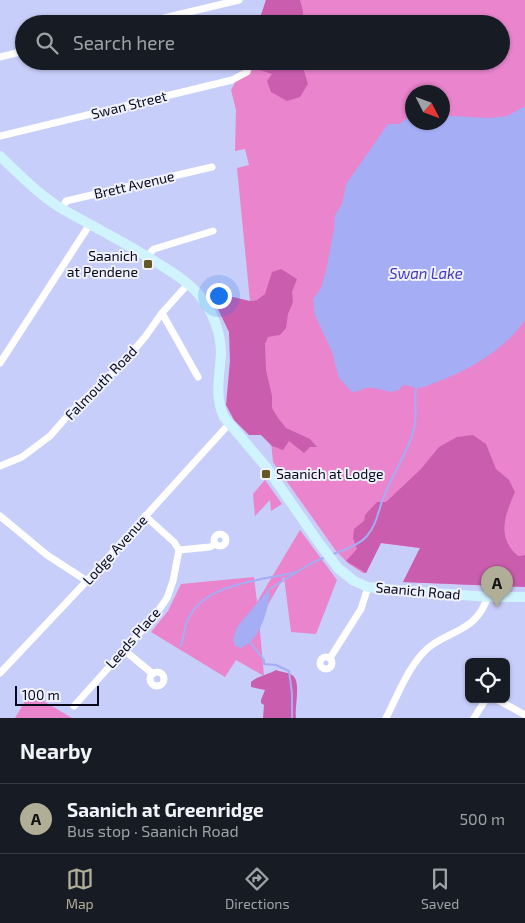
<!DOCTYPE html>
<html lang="en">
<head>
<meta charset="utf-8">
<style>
	body { margin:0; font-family:"Exo 2",sans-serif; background:#242831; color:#f1f3f6 }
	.controls { position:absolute; right:15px; bottom:15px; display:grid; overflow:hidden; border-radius:8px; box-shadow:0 1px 4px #0004 }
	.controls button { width:45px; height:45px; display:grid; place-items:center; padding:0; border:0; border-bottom:1px solid #363941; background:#171b24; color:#f1f3f6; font:25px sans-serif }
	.compass { position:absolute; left:405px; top:85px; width:45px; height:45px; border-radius:50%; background:#171b24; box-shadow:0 1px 4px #0004; rotate:132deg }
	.scale { position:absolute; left:15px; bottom:12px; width:84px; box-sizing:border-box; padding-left:5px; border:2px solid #08091b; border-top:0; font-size:14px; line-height:18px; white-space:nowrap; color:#08091b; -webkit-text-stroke:4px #eff1fc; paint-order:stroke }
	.you { position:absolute; left:218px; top:295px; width:18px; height:18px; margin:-12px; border:4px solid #fff; border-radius:50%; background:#1a73e8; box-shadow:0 0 0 8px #1a73e833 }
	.badge { display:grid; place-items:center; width:32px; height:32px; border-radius:50%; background:#b1ae98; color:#111; font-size:16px; font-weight:700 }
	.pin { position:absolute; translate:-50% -41px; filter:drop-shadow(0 1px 2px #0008) }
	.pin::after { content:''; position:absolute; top:26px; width:18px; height:15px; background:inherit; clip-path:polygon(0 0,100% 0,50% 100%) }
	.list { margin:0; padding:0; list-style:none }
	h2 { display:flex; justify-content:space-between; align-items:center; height:65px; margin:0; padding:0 20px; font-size:21px }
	h2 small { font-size:16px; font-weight:400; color:#9ea1a6 }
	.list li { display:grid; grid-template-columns:32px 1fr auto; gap:15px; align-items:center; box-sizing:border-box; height:70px; padding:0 20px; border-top:1px solid #363941 }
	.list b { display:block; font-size:19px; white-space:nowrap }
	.list p { margin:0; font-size:16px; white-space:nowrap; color:#9ea1a6 }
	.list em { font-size:16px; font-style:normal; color:#9ea1a6 }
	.icon { flex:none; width:28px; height:28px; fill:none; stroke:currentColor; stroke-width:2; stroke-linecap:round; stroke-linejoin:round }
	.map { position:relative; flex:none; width:525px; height:718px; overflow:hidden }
	.search { position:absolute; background:#171b24; box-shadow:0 1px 4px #0004; left:15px; right:15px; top:15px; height:55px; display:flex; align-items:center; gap:12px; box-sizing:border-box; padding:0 18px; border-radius:28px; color:#9ea1a6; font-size:19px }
	.sheet { height:135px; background:#171b24 }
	nav { display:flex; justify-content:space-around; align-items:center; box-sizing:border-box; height:70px; border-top:1px solid #363941; background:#171b24; font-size:14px; color:#9ea1a6 }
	nav a { display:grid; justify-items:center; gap:2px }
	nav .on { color:#b1ae98 }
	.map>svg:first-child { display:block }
</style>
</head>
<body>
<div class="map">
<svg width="525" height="718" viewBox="0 0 525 718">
	<rect width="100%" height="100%" fill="#c7cef9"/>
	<!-- green -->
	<g fill="#e984cd" fill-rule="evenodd">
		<path d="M266,0H525V587L403,582L420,548L381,543L366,573H363L349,564L336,551L273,462L257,300L250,301L237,168L249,165L245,149L235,151L236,110L231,90L242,70L245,61H501V24H258ZM412,92H442V122H412Z"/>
		<path d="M265,480L282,504L271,511L270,500L255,516L253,494Z"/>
		<path d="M300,530L337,580L316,634L291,632L284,577L259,620L264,676L236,660L225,677L151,632L168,611L181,584L254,577L257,602Z"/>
		<path d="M30,693L72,718H15Z"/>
	</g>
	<!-- forest -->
	<g fill="#cb5daf">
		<path d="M266,0H300L303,11V24H258Z"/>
		<path d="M245,61H301L308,84L300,97L287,101L271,92L267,81L272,74L260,70H242Z"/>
		<path d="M281,269L297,279L292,292L293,302L288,314L286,328L280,335L268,337L265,344L266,370L272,396V408L278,418L286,428L310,439L317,447H310L304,453L289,441L283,450L272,446L261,435H249L234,420L226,405L230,361L229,332L215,303L233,297L250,301L257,300L265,294L272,272Z"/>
		<path d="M473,435L486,444L496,469L509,480L515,492C505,515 496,537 518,556L525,555V587L403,582L420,548L381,543L366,573L346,561L357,549L353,538L354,529L364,521L365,515L377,502H386L421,469L439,447L457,437Z"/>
		<path d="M276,670C281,672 288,672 292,675C302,681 294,707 296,718H263L264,705L261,703V700L265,690L251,687V682C256,677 269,674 276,670Z"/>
	</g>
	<!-- water -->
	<g fill="#a5adf4">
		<path d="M525,106V320C505,350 469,370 437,382C431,384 424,388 418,388C413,388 409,385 403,385C395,399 380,386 367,388C362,389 357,392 352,392L339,378L332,352L315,315L313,299L321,288L326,271L334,229L335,215L342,204L346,184L388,124H399L412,115V122H442L443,111L450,116L489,118L507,116Z"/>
		<path d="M268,590L270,595C266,614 261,639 241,648L235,646L233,640L237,627Z"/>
	</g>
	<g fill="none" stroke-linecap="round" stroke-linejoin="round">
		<!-- stream -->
		<g stroke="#a5adf4" stroke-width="2">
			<path d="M333,554C344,550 359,545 367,536C378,523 378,509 385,494C394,472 412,445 415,423C417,411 414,400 416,388"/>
			<path d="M268,590L310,564L323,558"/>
			<path d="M250,642L264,660V664L276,665L289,671L292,693V718"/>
			<path d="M181,646C183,639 184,631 186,624C201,582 261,581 297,572"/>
		</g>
		<!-- minor -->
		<g stroke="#fff" stroke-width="7">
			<path d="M139,24L239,0"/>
			<path d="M0,57L24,51"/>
			<path d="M0,136L232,80L247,72L250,62"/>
			<path d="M62,209L66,201L212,167"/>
			<path d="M147,256L154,249L213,231"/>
			<path d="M162,313L198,377"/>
			<path d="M0,363L90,224"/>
			<path d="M0,466L22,457L50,436L71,412L121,365L145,337L162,313L188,284"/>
			<path d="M0,516L47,555L87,581"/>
			<circle cx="220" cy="540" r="6"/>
			<path d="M179,550L210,547L215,544"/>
			<path d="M124,650L153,674"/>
			<circle cx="326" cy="663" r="6"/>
			<path d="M330,658L361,609L368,587"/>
			<circle cx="157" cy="679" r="7"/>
			<path d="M0,673L83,585L229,424"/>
			<path d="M496,699L525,715"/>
			<path d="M74,706L154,617L167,598L173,581L179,550L174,542L145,516"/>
			<path d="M386,718C398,695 408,666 428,648C443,635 467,631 479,614C483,609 485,603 488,597"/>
			<path d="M474,718L486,699"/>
		</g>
		<!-- secondary -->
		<path stroke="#d0f4fe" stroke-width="10" d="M0,156C20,175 40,196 64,210C96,228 128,244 159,264C175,274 193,285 203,300C214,315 221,335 221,353C220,374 214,397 224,417L267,468L319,543L338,568L354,581L368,587L385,589L488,597H525"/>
	</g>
	<!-- markers -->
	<g fill="#635926" stroke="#eff1fc" stroke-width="2">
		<rect x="143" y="259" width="10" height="10" rx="2.5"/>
		<rect x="261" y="469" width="10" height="10" rx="2.5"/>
	</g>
	<g text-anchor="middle" stroke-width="4" stroke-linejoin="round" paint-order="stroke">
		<!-- street labels -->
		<g font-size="14" fill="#08091b" stroke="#eff1fc">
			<text transform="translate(129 105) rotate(-14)" y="5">Swan Street</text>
			<text transform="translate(134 185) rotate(-13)" y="5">Brett Avenue</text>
			<text transform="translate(101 383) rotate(-46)" y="5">Falmouth Road</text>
			<text transform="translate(115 550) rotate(-48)" y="5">Lodge Avenue</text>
			<text transform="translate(418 591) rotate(5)" y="5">Saanich Road</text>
			<text transform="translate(133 638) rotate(-49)" y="5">Leeds Place</text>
		</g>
		<!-- poi labels -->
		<g font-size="14" fill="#08091b" stroke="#eff1fc" text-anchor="end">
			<text x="138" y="261">Saanich<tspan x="138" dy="16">at Pendene</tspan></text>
			<text x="276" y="479" text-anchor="start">Saanich at Lodge</text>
		</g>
		<!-- water labels -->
		<g font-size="15" font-style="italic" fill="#4438be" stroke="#eff1fc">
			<text x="426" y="279">Swan Lake</text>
		</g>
	</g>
</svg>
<div class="controls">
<button><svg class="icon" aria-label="locate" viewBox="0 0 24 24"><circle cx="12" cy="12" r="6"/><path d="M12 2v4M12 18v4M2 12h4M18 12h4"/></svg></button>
</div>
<svg class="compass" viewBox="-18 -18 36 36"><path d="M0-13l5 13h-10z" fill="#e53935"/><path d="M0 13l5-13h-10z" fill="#9ea1a6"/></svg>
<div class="scale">100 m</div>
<div class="you"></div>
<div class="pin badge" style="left:497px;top:607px">A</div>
<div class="search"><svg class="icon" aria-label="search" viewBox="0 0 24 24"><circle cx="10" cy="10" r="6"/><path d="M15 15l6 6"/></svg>Search here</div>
</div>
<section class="sheet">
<h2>Nearby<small></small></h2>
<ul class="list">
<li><span class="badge">A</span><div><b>Saanich at Greenridge</b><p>Bus stop · Saanich Road</p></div><em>500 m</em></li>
</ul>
</section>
<nav>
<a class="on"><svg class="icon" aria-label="map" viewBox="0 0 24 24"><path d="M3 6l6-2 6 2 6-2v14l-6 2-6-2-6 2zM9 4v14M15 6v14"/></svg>Map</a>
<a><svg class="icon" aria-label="directions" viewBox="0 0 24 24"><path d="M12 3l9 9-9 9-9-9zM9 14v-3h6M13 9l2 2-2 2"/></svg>Directions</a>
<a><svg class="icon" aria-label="saved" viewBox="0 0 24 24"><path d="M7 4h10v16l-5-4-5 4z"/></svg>Saved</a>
</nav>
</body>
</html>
